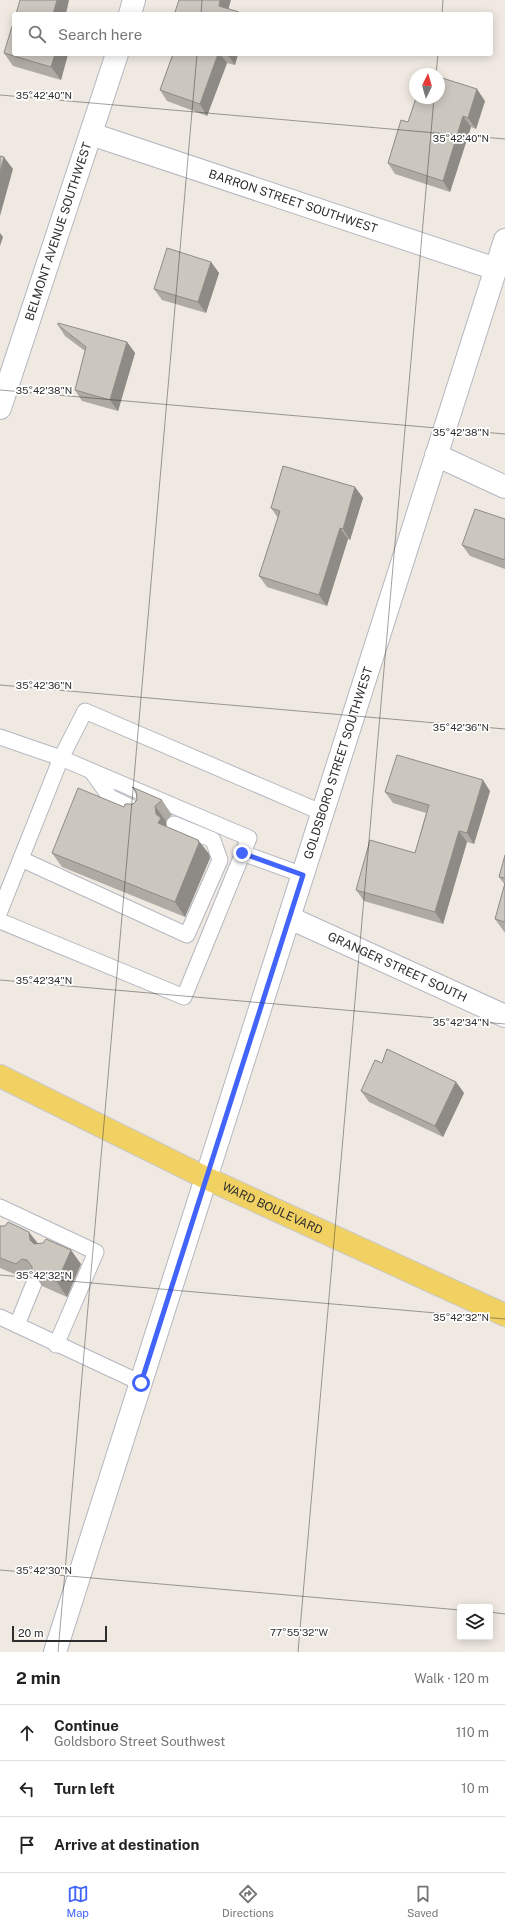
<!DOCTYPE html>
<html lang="en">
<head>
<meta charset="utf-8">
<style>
	body { margin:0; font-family:"Public Sans",sans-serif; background:#f6f6f6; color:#222 }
	.controls { position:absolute; right:12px; bottom:12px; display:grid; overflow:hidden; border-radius:4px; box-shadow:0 2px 10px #0003 }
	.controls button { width:36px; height:36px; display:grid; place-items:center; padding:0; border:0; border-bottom:1px solid #e0e0e0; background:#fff; color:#222; font:20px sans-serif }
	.compass { position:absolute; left:409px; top:68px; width:36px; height:36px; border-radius:50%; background:#fff; box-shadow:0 2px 10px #0003; rotate:5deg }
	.scale { position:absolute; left:12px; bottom:10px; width:95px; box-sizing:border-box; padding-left:4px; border:2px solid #2e2e2e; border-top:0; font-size:11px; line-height:14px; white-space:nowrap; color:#2e2e2e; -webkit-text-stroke:3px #fff; paint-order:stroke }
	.stop { position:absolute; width:12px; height:12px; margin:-9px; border:3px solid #4264fb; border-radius:50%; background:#fff }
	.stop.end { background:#4264fb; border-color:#fff; box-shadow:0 1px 4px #0008 }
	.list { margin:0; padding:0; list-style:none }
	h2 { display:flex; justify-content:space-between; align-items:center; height:52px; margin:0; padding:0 16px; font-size:17px }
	h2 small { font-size:13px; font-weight:400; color:#767676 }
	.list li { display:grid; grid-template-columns:26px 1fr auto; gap:12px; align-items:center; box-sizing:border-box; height:56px; padding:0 16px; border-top:1px solid #e0e0e0 }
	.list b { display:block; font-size:15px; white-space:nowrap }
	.list p { margin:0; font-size:13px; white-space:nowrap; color:#767676 }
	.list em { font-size:13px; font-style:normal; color:#767676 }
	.icon { flex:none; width:22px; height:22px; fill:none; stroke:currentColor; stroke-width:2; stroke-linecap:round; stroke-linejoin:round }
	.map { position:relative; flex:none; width:505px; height:1652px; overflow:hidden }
	.search { position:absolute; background:#fff; box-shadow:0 2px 10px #0003; left:12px; right:12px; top:12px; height:44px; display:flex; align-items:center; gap:10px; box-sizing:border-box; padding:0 14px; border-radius:4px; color:#767676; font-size:15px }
	.sheet { height:220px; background:#fff }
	nav { display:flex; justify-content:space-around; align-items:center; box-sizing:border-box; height:56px; border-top:1px solid #e0e0e0; background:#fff; font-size:11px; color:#767676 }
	nav a { display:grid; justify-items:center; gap:2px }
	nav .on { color:#4264fb }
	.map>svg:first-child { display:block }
</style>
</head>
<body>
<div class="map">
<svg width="505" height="1652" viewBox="0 0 505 1652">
	<rect width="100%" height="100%" fill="#efe9e1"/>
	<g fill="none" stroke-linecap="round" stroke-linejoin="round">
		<defs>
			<g id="lane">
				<path d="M0,737L61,758L0,911"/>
				<path d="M92,772L110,797L139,811"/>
				<path d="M242,853L303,875"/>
				<path d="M21,859L187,935L220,860L213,840L174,824"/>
				<path d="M0,921L184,997L249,838L61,758L85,711L323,813"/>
				<path d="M0,1207L96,1252L56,1345"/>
				<path d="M0,1317L141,1383"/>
				<path d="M17,1325L34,1283"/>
			</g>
			<g id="street">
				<path d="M130,14L134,0"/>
				<path id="s1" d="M91,134L496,269"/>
				<path id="s2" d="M0,408L117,54"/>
				<path d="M436,455L505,487"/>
				<path id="s3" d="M290,918L505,1016"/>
			</g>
			<g id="secondary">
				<path id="s4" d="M55,1652L505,240"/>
			</g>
			<g id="primary">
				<path id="s5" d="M0,1076L206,1178L505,1315"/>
			</g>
		</defs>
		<!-- lane casing -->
		<use href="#lane" stroke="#b4b7c1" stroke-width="17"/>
		<!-- street casing -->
		<use href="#street" stroke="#b4b7c1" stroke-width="24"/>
		<!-- secondary casing -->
		<use href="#secondary" stroke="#b4b7c1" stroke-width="24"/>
		<!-- primary casing -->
		<use href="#primary" stroke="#c9c9c9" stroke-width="24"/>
		<!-- lane -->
		<use href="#lane" stroke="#fff" stroke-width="15"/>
		<!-- street -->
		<use href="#street" stroke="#fff" stroke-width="22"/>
		<!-- secondary -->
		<use href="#secondary" stroke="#fff" stroke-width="22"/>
		<!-- primary -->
		<use href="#primary" stroke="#f2d163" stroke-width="22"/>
	</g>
	<!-- wall -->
	<g fill="#afaba4">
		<path d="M4,53L14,54H68L61,80L13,66Z"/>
		<path d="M173,54H238L235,65L227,63L207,116L167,101L160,90Z"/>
		<path d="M485,101L476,129L471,127L450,192L395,174L388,163L408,122Z"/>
		<path d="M211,262L219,273L206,313L162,300L154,289Z"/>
		<path d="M58,325L127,342L135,353L118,411L82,401L75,390L85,351L65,336Z"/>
		<path d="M355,487L363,498L350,540L348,539L327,606L267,587L259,576L278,518L271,508Z"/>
		<path d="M505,519V569L470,556L462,545Z"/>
		<path d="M132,787L162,800L172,815L166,821L167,827L198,840L209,854L210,858L185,917L62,867L52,853L124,807L133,804L137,800L136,794Z"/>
		<path d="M490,791L474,844L467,842L443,924L364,901L356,890L415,853L426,813L393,803L385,792Z"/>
		<path d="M505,855V933L495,919L505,885L499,877Z"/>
		<path d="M382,1063L456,1082L464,1093L443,1137L369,1102L361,1091Z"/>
		<path d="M0,1226L38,1243L81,1264L67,1297L42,1286L34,1274H32L26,1279L0,1268Z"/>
	</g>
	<!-- shaded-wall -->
	<g fill="#8e8b86">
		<path d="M57,0H69L66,14H53Z"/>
		<path d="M220,0H231L227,14L219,6Z"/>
		<path d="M55,54H68L61,80L51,67Z"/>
		<path d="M218,54H220L227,63L207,116L200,104Z"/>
		<path d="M227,54H238L235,65Z"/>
		<path d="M477,89L485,101L476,129L468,118Z"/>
		<path d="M463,116L471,127L450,192L443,181Z"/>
		<path d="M4,157L13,169L0,216V172Z"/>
		<path d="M0,233L3,237L0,246Z"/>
		<path d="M211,262L219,273L206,313L198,302Z"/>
		<path d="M127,342L135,353L118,411L110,400Z"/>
		<path d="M355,487L363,498L350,540L343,529Z"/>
		<path d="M340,528L348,539L327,606L319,595Z"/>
		<path d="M483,780L490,791L474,844L467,833Z"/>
		<path d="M155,806L166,821V826L171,833L158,823Z"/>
		<path d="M459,831L467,842L443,924L435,912Z"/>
		<path d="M198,840L209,854L210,858L185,917L175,902Z"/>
		<path d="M456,1082L464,1093L443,1137L435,1126Z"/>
		<path d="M29,1232L40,1246L41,1255L30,1240Z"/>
		<path d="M71,1250L81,1264L67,1297L57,1282Z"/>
	</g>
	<!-- building -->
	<g fill="#cbc7bf" stroke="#8e8b86">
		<path d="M20,0H57L53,14H16Z"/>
		<path d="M179,0H220L219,6L239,12V14H182L175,12Z"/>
		<path d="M14,20V54H55L51,67L4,53Z"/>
		<path d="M173,54H218L200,104L160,90Z"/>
		<path d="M439,77L477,89L468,118L463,116L443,181L388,163L401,120L408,122L416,98H439Z"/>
		<path d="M0,156L4,157L0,172Z"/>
		<path d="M167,248L211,262L198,302L154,289Z"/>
		<path d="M58,323L127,342L110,400L75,390L86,347L58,325Z"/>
		<path d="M283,466L355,487L343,529L340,528L319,595L259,576L280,511L271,508Z"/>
		<path d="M475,509L505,519V560L462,545Z"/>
		<path d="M397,755L483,780L467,833L459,831L435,912L356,890L370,840L415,853L429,805L385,792Z"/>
		<path d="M132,787L162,800L155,806L156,814L161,818L158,823L198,840L199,843L175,902L52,853L78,788L124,807L125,804H133L137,800L136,791Z"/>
		<path d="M505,855V878L499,877Z"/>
		<path d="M505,883V922L495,919Z"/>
		<path d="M387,1049L456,1082L435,1126L361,1091L375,1060L382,1063Z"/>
		<path d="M8,1222L29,1232L30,1240L34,1244L43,1243L46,1239L71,1250L57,1282L32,1271V1267L27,1260L22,1259L16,1264L0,1258V1226H5Z"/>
	</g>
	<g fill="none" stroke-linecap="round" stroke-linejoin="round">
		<!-- route -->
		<path stroke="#4264fb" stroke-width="5" d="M141,1383L303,875L242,853"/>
	</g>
	<!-- ticks -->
	<path fill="none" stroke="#2e2e2e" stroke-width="1" stroke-opacity="0.45" d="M201,14L202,0M442,14L443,0M436,74L438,54M0,95L505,139M0,390L505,434M0,685L505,729M0,980L505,1024M0,1275L505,1319M0,1570L460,1610M490,1612L505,1614M58,1652L197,54M298,1652L434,98"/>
	<g text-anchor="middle" stroke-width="3.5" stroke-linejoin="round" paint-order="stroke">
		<!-- street labels -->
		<g font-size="12" fill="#2e2e2e" stroke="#fff">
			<text dy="4" stroke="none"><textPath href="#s1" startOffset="213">BARRON STREET SOUTHWEST</textPath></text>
			<text dy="4" stroke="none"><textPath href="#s2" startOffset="186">BELMONT AVENUE SOUTHWEST</textPath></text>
			<text dy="4" stroke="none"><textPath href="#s4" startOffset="933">GOLDSBORO STREET SOUTHWEST</textPath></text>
			<text dy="4" stroke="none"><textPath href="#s3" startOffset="118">GRANGER STREET SOUTH</textPath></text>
			<text dy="4" stroke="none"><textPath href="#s5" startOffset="303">WARD BOULEVARD</textPath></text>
		</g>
	</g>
	<g font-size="10" text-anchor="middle" fill="#2e2e2e" stroke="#fff" stroke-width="3.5" stroke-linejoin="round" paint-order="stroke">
		<text x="44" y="99">35°42'40"N</text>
		<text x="461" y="142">35°42'40"N</text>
		<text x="44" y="394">35°42'38"N</text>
		<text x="461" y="436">35°42'38"N</text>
		<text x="44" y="689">35°42'36"N</text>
		<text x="461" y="731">35°42'36"N</text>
		<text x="44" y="984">35°42'34"N</text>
		<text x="461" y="1026">35°42'34"N</text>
		<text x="44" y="1279">35°42'32"N</text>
		<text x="461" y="1321">35°42'32"N</text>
		<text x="44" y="1574">35°42'30"N</text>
		<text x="299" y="1636">77°55'32"W</text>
	</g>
</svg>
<div class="controls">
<button><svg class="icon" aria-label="layers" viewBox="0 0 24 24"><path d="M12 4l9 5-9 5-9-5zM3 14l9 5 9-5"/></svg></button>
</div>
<svg class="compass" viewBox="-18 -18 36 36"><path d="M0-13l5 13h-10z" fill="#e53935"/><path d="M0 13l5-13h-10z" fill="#767676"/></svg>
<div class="scale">20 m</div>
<div class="stop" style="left:141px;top:1383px"></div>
<div class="stop end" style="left:242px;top:853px"></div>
<div class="search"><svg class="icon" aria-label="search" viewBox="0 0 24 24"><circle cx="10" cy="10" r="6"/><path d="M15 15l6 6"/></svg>Search here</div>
</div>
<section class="sheet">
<h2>2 min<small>Walk · 120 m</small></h2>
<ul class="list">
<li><svg class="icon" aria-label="ahead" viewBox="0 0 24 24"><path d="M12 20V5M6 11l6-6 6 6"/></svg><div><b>Continue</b><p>Goldsboro Street Southwest</p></div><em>110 m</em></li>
<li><svg class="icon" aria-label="left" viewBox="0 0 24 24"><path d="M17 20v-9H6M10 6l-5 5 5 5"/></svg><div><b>Turn left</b></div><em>10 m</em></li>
<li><svg class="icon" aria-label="arrive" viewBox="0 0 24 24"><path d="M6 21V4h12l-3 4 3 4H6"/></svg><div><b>Arrive at destination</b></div></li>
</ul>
</section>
<nav>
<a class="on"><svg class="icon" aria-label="map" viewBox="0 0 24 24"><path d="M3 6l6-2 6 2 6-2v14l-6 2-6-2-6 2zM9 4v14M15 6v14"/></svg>Map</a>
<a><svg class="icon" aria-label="directions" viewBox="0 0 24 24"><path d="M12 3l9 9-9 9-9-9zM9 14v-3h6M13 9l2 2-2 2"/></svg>Directions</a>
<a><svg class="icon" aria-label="saved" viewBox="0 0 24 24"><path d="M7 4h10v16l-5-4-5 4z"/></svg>Saved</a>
</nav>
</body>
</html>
